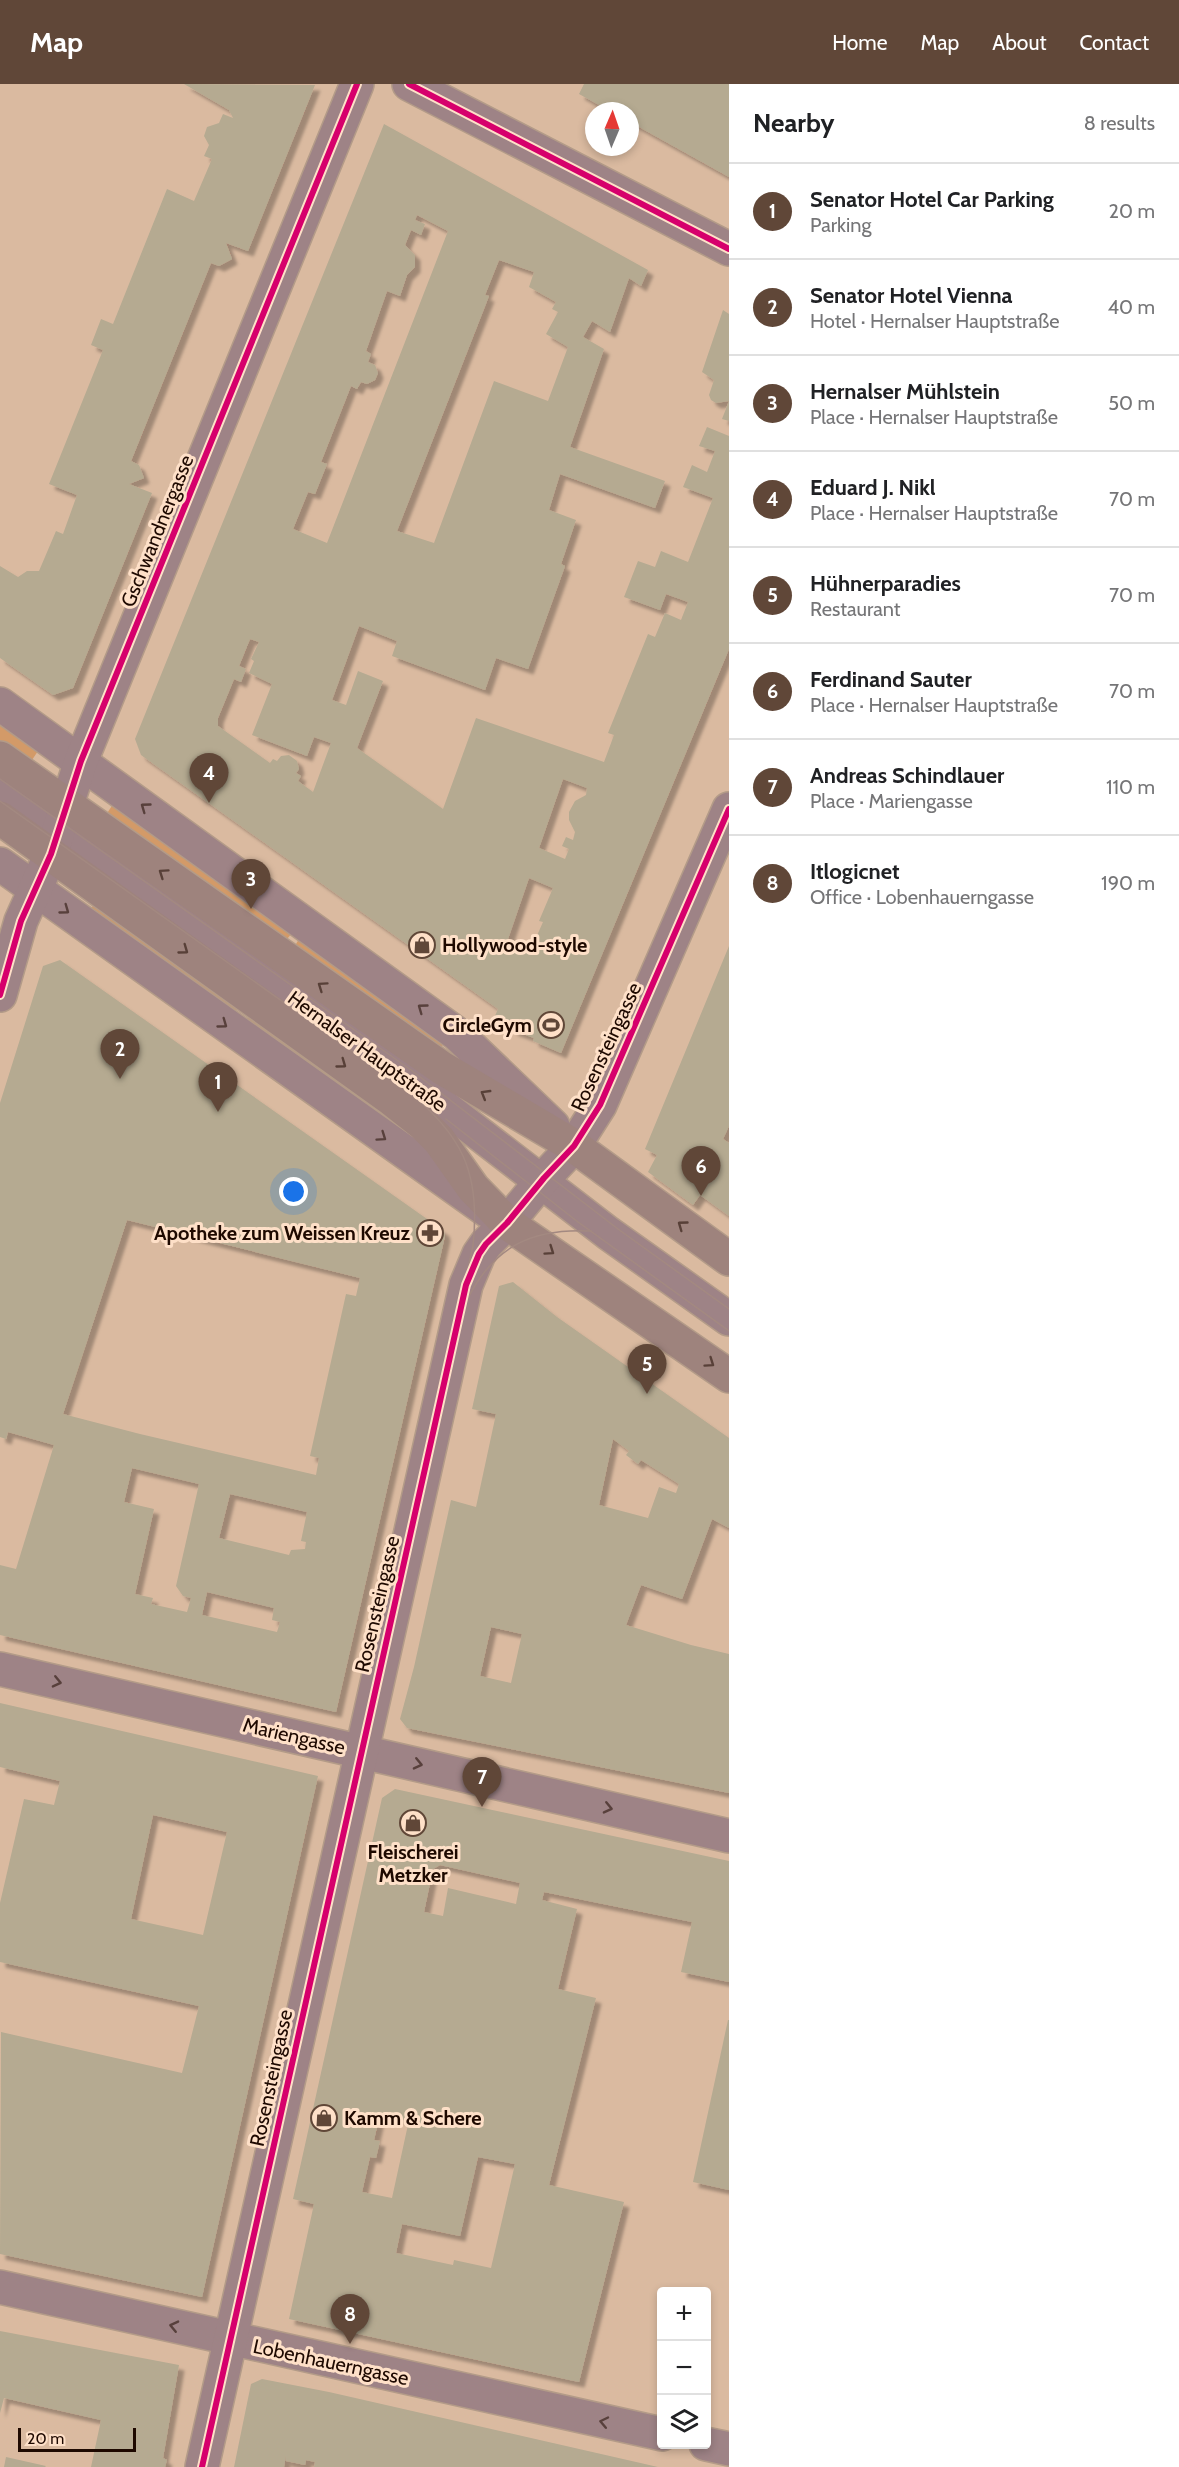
<!DOCTYPE html>
<html lang="en">
<head>
<meta charset="utf-8">
<style>
	body { margin:0; font-family:Cabin,sans-serif; background:#f6f6f6; color:#202124 }
	.controls { position:absolute; right:18px; bottom:18px; display:grid; overflow:hidden; border-radius:6px; box-shadow:0 3px 9px #0003 }
	.controls button { width:54px; height:54px; display:grid; place-items:center; padding:0; border:0; border-bottom:2px solid #e0e0e0; background:#fff; color:#202124; font:30px sans-serif }
	.compass { position:absolute; left:585px; top:18px; width:54px; height:54px; border-radius:50%; background:#fff; box-shadow:0 3px 9px #0003; rotate:2deg }
	.scale { position:absolute; left:18px; bottom:15px; width:118px; box-sizing:border-box; padding-left:6px; border:3px solid #1e0900; border-top:0; font-size:16px; line-height:21px; white-space:nowrap; color:#1e0900; -webkit-text-stroke:4px #fee0c8; paint-order:stroke }
	.you { position:absolute; left:294px; top:1108px; width:21px; height:21px; margin:-15px; border:4px solid #fff; border-radius:50%; background:#1a73e8; box-shadow:0 0 0 9px #1a73e833 }
	.badge { display:grid; place-items:center; width:39px; height:39px; border-radius:50%; background:#604738; color:#fff; font-size:20px; font-weight:700 }
	.pin { position:absolute; translate:-50% -50px; filter:drop-shadow(0 2px 3px #0008) }
	.pin::after { content:''; position:absolute; top:32px; width:21px; height:18px; background:inherit; clip-path:polygon(0 0,100% 0,50% 100%) }
	.list { margin:0; padding:0; list-style:none }
	h2 { display:flex; justify-content:space-between; align-items:center; height:78px; margin:0; padding:0 24px; font-size:26px }
	h2 small { font-size:20px; font-weight:400; color:#757577 }
	.list li { display:grid; grid-template-columns:39px 1fr auto; gap:18px; align-items:center; box-sizing:border-box; height:96px; padding:0 24px; border-top:2px solid #e0e0e0 }
	.list b { display:block; font-size:22px; white-space:nowrap }
	.list p { margin:0; font-size:20px; white-space:nowrap; color:#757577 }
	.list em { font-size:20px; font-style:normal; color:#757577 }
	.icon { flex:none; width:33px; height:33px; fill:none; stroke:currentColor; stroke-width:2; stroke-linecap:round; stroke-linejoin:round }
	.map { position:relative; flex:none; width:729px; height:2383px; overflow:hidden }
	header { display:flex; align-items:center; gap:36px; box-sizing:border-box; height:84px; padding:0 30px; background:#604738; color:#fff }
	header strong { font-size:28px }
	nav { display:flex; gap:33px; margin-inline-start:auto; font-size:21px }
	main { display:flex }
	aside { flex:1; background:#fff }
	.map>svg:first-child { display:block }
</style>
</head>
<body>
<header>
<strong>Map</strong>
<nav><a>Home</a><a>Map</a><a>About</a><a>Contact</a></nav>
</header>
<main>
<div class="map">
<svg width="729" height="2383" viewBox="0 0 729 2383">
	<defs>
		<filter id="shadow"><feDropShadow dx="5.5" dy="5.5" stdDeviation="1.5" flood-color="#0004"/></filter>
	</defs>
	<rect width="100%" height="100%" fill="#dabaa0"/>
	<!-- green -->
	<g fill="#d39a68">
		<path d="M0,636L40,664L30,679L0,658Z"/>
		<path d="M115,717L295,845L284,859L106,731Z"/>
		<path d="M95,819L240,921L232,932L88,829Z"/>
		<path d="M302,850L448,953L437,969L293,865Z"/>
		<path d="M251,929L371,1014L362,1025L243,941Z"/>
	</g>
	<!-- building -->
	<g fill="#b5aa91" fill-rule="evenodd" filter="url(#shadow)">
		<path d="M184,0L315,1L248,167L226,159L232,175L219,182L211,179L131,377L139,381L144,394L129,400L152,409L73,604L53,611L0,574V482L18,493L27,487H39L56,447L63,450L77,411L49,400L103,266L91,261L101,235L113,240L167,105L194,117L212,75L204,72L209,61L204,52L207,43L219,39L223,30L233,34L229,26Z"/>
		<path d="M584,0H729V93L630,38V27H610L579,10Z"/>
		<path d="M384,40L648,186L641,202L629,194L610,248L592,237L583,253L604,265L570,363L665,397L655,424L560,390L549,426L576,436L561,480L565,482L528,585L496,574L485,606L392,572L397,557L359,542L332,616L346,621L358,587L383,597L357,664L443,725L476,634L604,678L614,651L608,649L648,550L655,553L665,529L681,536L688,518L666,510L660,526L624,513L638,477L655,483L661,467L688,478L713,414L683,403L692,381L707,388L715,367L699,362L707,343L729,352V565L561,969L533,957L534,954L512,946L514,942L494,934L498,925L141,671L135,655ZM417,131L448,147L327,459L293,445L308,408L315,410L327,380L321,378L351,302L357,305L361,298L367,300L375,296L378,289L375,281L368,278L371,270L366,267L387,207L400,212L407,191L415,183V171L405,161L411,146L421,151L425,140L415,136ZM499,176L534,188L529,203L556,218L552,225L558,228L546,250L568,263L548,317L494,297L434,459L397,447L489,212L485,211ZM250,555L259,558L251,575L254,577L249,589L272,600L252,651L307,672L314,653L331,659L313,708L298,697L301,692L296,689L299,685L297,677L289,671L281,672L277,677L273,675L270,679L218,642V634L234,595L241,598L246,585L239,582ZM563,695L587,704L586,711L575,717L569,728V736L575,748L573,756L566,753L562,762L569,765L565,775L539,764ZM529,794L553,804L539,837L543,838L531,865L508,855Z"/>
		<path d="M723,226L729,230V317L716,319L711,316L709,311L714,296L702,288Z"/>
		<path d="M729,317V337L722,335Z"/>
		<path d="M729,862V1042L723,1055L729,1059V1132L700,1111L693,1121L648,1088L657,1071L645,1065Z"/>
		<path d="M60,876L444,1147L445,1152L336,1628L0,1551V1481L16,1485L54,1361L8,1348L6,1355L0,1353V1019L43,882ZM127,1136L360,1194L356,1212L346,1210L310,1372L319,1374L316,1391L140,1350L63,1330ZM132,1384L199,1400L176,1502L183,1512L191,1514L187,1528L151,1520L153,1514L135,1510L154,1425L124,1418ZM230,1410L307,1428L301,1457L306,1458L305,1465L291,1466L289,1471L219,1454ZM207,1508L274,1524L272,1536L280,1538L277,1548L202,1531Z"/>
		<path d="M513,1198L557,1233L729,1354V1444L712,1435L682,1515L641,1501L626,1541L691,1561L729,1570V1709L407,1644L400,1635L414,1583L451,1416L476,1423L496,1330L472,1325L499,1202ZM613,1355L629,1367L626,1371L638,1380L641,1376L679,1400L676,1409L659,1403L648,1434L599,1421ZM491,1543L522,1550L511,1599L480,1592Z"/>
		<path d="M0,1619L318,1692L202,2213L0,2170L1,1948L182,1989L199,1922L0,1878V1819L24,1715L54,1721L60,1697L0,1683ZM153,1731L227,1748L203,1851L131,1835Z"/>
		<path d="M395,1705L729,1777V1898L681,1888L692,1838L544,1808L542,1816L577,1825L558,1905L596,1914L549,2101L624,2118L579,2298L289,2235L314,2120L293,2115L382,1714ZM440,1781L520,1799L516,1820L448,1804L443,1832L424,1828L433,1785ZM380,2030L409,2036L392,2114L362,2108L370,2073L376,2074L380,2057L374,2056ZM478,2073L515,2080L491,2184L454,2176L453,2181L396,2169L402,2140L460,2152Z"/>
		<path d="M728,1936H729V2106L693,2098Z"/>
		<path d="M0,2247L179,2281L163,2374L167,2376L165,2383H91L101,2336L4,2314L0,2329Z"/>
		<path d="M262,2295L329,2308L658,2383H314L315,2378L306,2376L305,2381L286,2377V2372L284,2383H234L251,2300Z"/>
		<path d="M6,2373L46,2382L45,2383H4Z"/>
	</g>
	<g fill="none" stroke-linecap="round" stroke-linejoin="round">
		<defs>
			<g id="minor">
				<path d="M409,0L729,165"/>
				<path d="M0,620L457,950L553,1042"/>
				<path d="M0,706L438,1018L608,1149L729,1235"/>
				<path d="M0,780L488,1127"/>
				<path d="M0,911L21,837L51,770L81,677L357,0"/>
				<path d="M0,1585L729,1752"/>
				<path d="M0,2203L662,2350"/>
				<path d="M706,2360L729,2365"/>
				<path d="M202,2383L466,1201L479,1170L486,1160L507,1139L544,1094L574,1062L600,1021L729,725"/>
			</g>
			<g id="major">
				<path d="M0,674L442,984L574,1062L729,1175"/>
				<path d="M0,734L390,1014L423,1040L439,1056L473,1104L507,1139L729,1292"/>
			</g>
		</defs>
		<!-- minor casing -->
		<use href="#minor" stroke="#b39b88" stroke-width="36"/>
		<!-- major casing -->
		<use href="#major" stroke="#b39b88" stroke-width="36"/>
		<!-- minor -->
		<use href="#minor" stroke="#9e8386" stroke-width="33"/>
		<!-- major -->
		<use href="#major" stroke="#9e837d" stroke-width="33"/>
		<!-- tram -->
		<g stroke="#a38981" stroke-width="1.5">
			<path d="M0,695L411,986L618,1145L729,1225"/>
			<path d="M0,717L410,1008"/>
			<path d="M446,1035L578,1138L729,1247"/>
			<path d="M467,1216C494,1162 532,1144 591,1147"/>
			<path d="M202,2383L473,1162C481,1088 462,1050 404,1004"/>
		</g>
		<defs>
			<g id="cycleway">
				<path d="M409,0L729,165"/>
				<path d="M0,911L21,837L51,770L81,677L357,0"/>
				<path d="M202,2383L466,1201L479,1170L486,1160L507,1139L544,1094L574,1062L600,1021L729,725"/>
			</g>
		</defs>
		<!-- cycleway casing -->
		<use href="#cycleway" stroke="#fee0c8" stroke-width="10"/>
		<!-- cycleway -->
		<use href="#cycleway" stroke="#d6006c" stroke-width="6"/>
	</g>
	<!-- one-way arrows -->
	<defs><path id="oneway-chevron" d="M-2-3.5L2.5 0L-2 3.5" fill="none" stroke-width="1.6" stroke-linecap="round" stroke-linejoin="round" transform="scale(1.5)"/></defs>
	<g stroke="#58403c">
		<use href="#oneway-chevron" transform="translate(145 723) rotate(-144)"/>
		<use href="#oneway-chevron" transform="translate(65 826) rotate(36)"/>
		<use href="#oneway-chevron" transform="translate(422 924) rotate(-144)"/>
		<use href="#oneway-chevron" transform="translate(223 940) rotate(36)"/>
		<use href="#oneway-chevron" transform="translate(382 1053) rotate(35)"/>
		<use href="#oneway-chevron" transform="translate(57 1598) rotate(13)"/>
		<use href="#oneway-chevron" transform="translate(418 1680) rotate(13)"/>
		<use href="#oneway-chevron" transform="translate(608 1724) rotate(13)"/>
		<use href="#oneway-chevron" transform="translate(174 2242) rotate(-167)"/>
		<use href="#oneway-chevron" transform="translate(604 2338) rotate(-168)"/>
	</g>
	<g stroke="#584038">
		<use href="#oneway-chevron" transform="translate(163 789) rotate(-145)"/>
		<use href="#oneway-chevron" transform="translate(184 866) rotate(36)"/>
		<use href="#oneway-chevron" transform="translate(322 902) rotate(-145)"/>
		<use href="#oneway-chevron" transform="translate(342 980) rotate(36)"/>
		<use href="#oneway-chevron" transform="translate(485 1010) rotate(-149)"/>
		<use href="#oneway-chevron" transform="translate(682 1141) rotate(-144)"/>
		<use href="#oneway-chevron" transform="translate(550 1167) rotate(35)"/>
		<use href="#oneway-chevron" transform="translate(710 1279) rotate(35)"/>
	</g>
	<!-- icons -->
	<defs>
		<symbol id="shop-ring" viewBox="-11 -11 22 22"><circle r="9.5" fill="#fee0c8" stroke="#604738" stroke-width="1.5"/><path d="M-5-2.5h2.3a2.7 3.5 0 0 1 5.4 0H5L5.5 6h-11ZM-1.5-2.5h3a1.5 2.3 0 0 0-3 0Z" fill="#604738"/></symbol>
		<symbol id="stadium-ring" viewBox="-11 -11 22 22"><circle r="9.5" fill="#fee0c8" stroke="#604738" stroke-width="1.5"/><path d="M0-5a6.5 5 0 1 0 0 10a6.5 5 0 1 0 0-10ZM-3.5-1.8h7v3.6h-7Z" fill="#604738"/></symbol>
		<symbol id="pharmacy-ring" viewBox="-11 -11 22 22"><circle r="9.5" fill="#fee0c8" stroke="#604738" stroke-width="1.5"/><path d="M-2-6h4v4h4v4h-4v4h-4v-4h-4v-4h4Z" fill="#604738"/></symbol>
	</defs>
	<g fill-rule="evenodd">
		<use href="#shop-ring" x="407" y="846" width="30" height="30"/>
		<use href="#stadium-ring" x="536" y="926" width="30" height="30"/>
		<use href="#pharmacy-ring" x="415" y="1134" width="30" height="30"/>
		<use href="#shop-ring" x="398" y="1724" width="30" height="30"/>
		<use href="#shop-ring" x="309" y="2019" width="30" height="30"/>
	</g>
	<g text-anchor="middle" stroke-width="6" stroke-linejoin="round" paint-order="stroke">
		<!-- street labels -->
		<g font-size="20" fill="#1e0900" stroke="#fee0c8">
			<text transform="translate(157 447) rotate(-68)" y="7">Gschwandnergasse</text>
			<text transform="translate(606 963) rotate(-65)" y="7">Rosensteingasse</text>
			<text transform="translate(367 967) rotate(36)" y="7">Hernalser Hauptstraße</text>
			<text transform="translate(377 1520) rotate(-77)" y="7">Rosensteingasse</text>
			<text transform="translate(294 1652) rotate(13)" y="7">Mariengasse</text>
			<text transform="translate(271 1994) rotate(-78)" y="7">Rosensteingasse</text>
			<text transform="translate(331 2278) rotate(12)" y="7">Lobenhauerngasse</text>
		</g>
		<!-- poi labels -->
		<g font-size="20" font-weight="bold" fill="#1e0900" stroke="#fee0c8" text-anchor="start">
			<text x="442" y="868">Hollywood-style</text>
			<text x="532" y="948" text-anchor="end">CircleGym</text>
			<text x="410" y="1156" text-anchor="end">Apotheke zum Weissen Kreuz</text>
			<text x="413" y="1775" text-anchor="middle">Fleischerei<tspan x="413" dy="23">Metzker</tspan></text>
			<text x="344" y="2041">Kamm &amp; Schere</text>
		</g>
	</g>
</svg>
<div class="controls">
<button>+</button>
<button>−</button>
<button><svg class="icon" aria-label="layers" viewBox="0 0 24 24"><path d="M12 4l9 5-9 5-9-5zM3 14l9 5 9-5"/></svg></button>
</div>
<svg class="compass" viewBox="-18 -18 36 36"><path d="M0-13l5 13h-10z" fill="#e53935"/><path d="M0 13l5-13h-10z" fill="#757577"/></svg>
<div class="scale">20 m</div>
<div class="you"></div>
<div class="pin badge" style="left:218px;top:1028px">1</div>
<div class="pin badge" style="left:120px;top:995px">2</div>
<div class="pin badge" style="left:251px;top:825px">3</div>
<div class="pin badge" style="left:209px;top:719px">4</div>
<div class="pin badge" style="left:647px;top:1310px">5</div>
<div class="pin badge" style="left:701px;top:1112px">6</div>
<div class="pin badge" style="left:482px;top:1723px">7</div>
<div class="pin badge" style="left:350px;top:2260px">8</div>
</div>
<aside>
<h2>Nearby<small>8 results</small></h2>
<ul class="list">
<li><span class="badge">1</span><div><b>Senator Hotel Car Parking</b><p>Parking</p></div><em>20 m</em></li>
<li><span class="badge">2</span><div><b>Senator Hotel Vienna</b><p>Hotel · Hernalser Hauptstraße</p></div><em>40 m</em></li>
<li><span class="badge">3</span><div><b>Hernalser Mühlstein</b><p>Place · Hernalser Hauptstraße</p></div><em>50 m</em></li>
<li><span class="badge">4</span><div><b>Eduard J. Nikl</b><p>Place · Hernalser Hauptstraße</p></div><em>70 m</em></li>
<li><span class="badge">5</span><div><b>Hühnerparadies</b><p>Restaurant</p></div><em>70 m</em></li>
<li><span class="badge">6</span><div><b>Ferdinand Sauter</b><p>Place · Hernalser Hauptstraße</p></div><em>70 m</em></li>
<li><span class="badge">7</span><div><b>Andreas Schindlauer</b><p>Place · Mariengasse</p></div><em>110 m</em></li>
<li><span class="badge">8</span><div><b>Itlogicnet</b><p>Office · Lobenhauerngasse</p></div><em>190 m</em></li>
</ul>
</aside>
</main>
</body>
</html>
